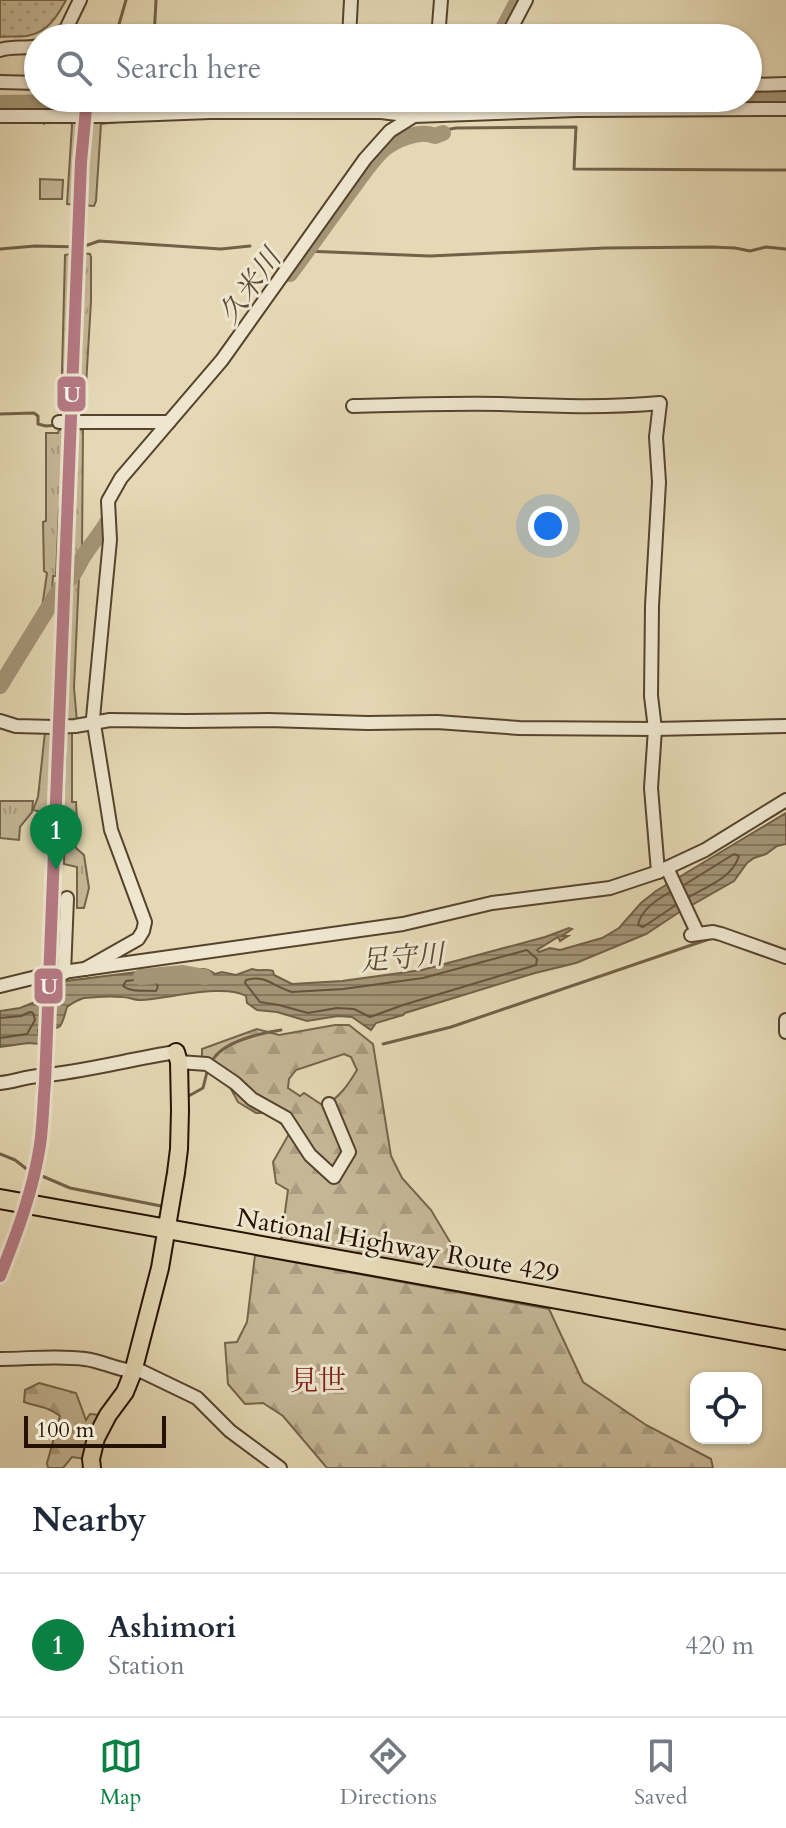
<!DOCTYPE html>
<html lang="en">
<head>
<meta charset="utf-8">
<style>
	body { margin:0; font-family:Cardo,"Noto Serif JP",serif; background:#f2f2f3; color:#1f2937 }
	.controls { position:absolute; right:24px; bottom:24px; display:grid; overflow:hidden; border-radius:16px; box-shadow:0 2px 6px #0004 }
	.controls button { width:72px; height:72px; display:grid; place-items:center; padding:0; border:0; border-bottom:2px solid #e0e1e3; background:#fff; color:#1f2937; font:40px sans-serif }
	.scale { position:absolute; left:24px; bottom:20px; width:142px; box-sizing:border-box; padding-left:8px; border:4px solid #261100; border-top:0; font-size:22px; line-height:28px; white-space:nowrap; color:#261100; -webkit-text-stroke:6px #eee6cf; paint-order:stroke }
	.you { position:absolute; left:548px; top:526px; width:28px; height:28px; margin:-20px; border:6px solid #fff; border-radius:50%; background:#1a73e8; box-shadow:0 0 0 12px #1a73e833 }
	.badge { display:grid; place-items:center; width:52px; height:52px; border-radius:50%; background:#0b8043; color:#fff; font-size:26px; font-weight:700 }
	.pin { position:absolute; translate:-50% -66px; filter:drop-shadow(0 2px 4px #0008) }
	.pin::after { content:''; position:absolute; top:42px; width:28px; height:24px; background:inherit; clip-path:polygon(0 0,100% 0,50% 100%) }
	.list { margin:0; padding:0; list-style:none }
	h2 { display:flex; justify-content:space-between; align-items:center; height:104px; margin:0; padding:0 32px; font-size:34px }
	h2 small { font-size:26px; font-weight:400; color:#747a83 }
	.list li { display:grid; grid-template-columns:52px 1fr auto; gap:24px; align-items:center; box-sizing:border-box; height:144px; padding:0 32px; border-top:2px solid #e0e1e3 }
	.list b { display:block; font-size:30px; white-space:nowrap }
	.list p { margin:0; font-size:26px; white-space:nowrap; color:#747a83 }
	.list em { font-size:26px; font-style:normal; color:#747a83 }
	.icon { flex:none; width:44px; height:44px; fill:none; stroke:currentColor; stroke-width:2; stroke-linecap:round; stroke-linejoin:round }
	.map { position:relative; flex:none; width:786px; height:1468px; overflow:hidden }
	.search { position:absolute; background:#fff; box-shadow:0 2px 6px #0004; left:24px; right:24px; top:24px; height:88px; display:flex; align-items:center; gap:20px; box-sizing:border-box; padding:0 28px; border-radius:44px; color:#747a83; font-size:30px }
	.sheet { height:248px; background:#fff }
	nav { display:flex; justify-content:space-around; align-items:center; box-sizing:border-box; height:112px; border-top:2px solid #e0e1e3; background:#fff; font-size:22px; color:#747a83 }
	nav a { display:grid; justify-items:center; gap:4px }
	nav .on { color:#0b8043 }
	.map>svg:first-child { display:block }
</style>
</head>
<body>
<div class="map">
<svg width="786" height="1468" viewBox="0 0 786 1468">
	<defs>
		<pattern id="grass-tufts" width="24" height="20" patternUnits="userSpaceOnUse" patternTransform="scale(2)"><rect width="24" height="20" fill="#c5b796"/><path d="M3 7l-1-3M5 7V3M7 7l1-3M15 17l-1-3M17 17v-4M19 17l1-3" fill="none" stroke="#a99c80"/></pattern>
		<pattern id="forest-firs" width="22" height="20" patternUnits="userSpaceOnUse" patternTransform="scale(2)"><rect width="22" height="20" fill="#c5b796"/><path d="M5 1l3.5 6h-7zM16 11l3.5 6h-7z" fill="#a99c80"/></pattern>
		<pattern id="park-dots" width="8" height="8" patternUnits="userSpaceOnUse" patternTransform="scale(2)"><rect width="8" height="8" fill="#c5b796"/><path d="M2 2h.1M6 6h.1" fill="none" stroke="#a99c80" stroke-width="1.8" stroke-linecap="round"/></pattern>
		<pattern id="water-rules" width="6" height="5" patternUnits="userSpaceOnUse" patternTransform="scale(2)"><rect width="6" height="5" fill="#a49577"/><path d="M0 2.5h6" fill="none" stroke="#85785f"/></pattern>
	</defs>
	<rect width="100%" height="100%" fill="#e5d9b5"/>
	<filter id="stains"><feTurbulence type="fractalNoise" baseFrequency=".0025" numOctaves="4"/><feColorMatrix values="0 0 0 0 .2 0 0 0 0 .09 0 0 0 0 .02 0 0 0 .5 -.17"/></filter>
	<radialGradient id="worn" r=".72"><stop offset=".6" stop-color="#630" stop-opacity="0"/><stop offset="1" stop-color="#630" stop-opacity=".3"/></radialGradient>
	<!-- grass -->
	<g fill="url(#grass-tufts)" stroke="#76644b" stroke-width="2">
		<path d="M48,120H79L76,198L78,201L82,202L87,196L91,120L125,121L101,124L96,201L94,206L67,204L72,125L71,123L52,121L43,124Z"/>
		<path d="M40,179L63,180L62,199H40Z"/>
		<path d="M75,253L69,413L61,410L65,255Z"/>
		<path d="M81,253L90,254L91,257V301L85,402L83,412L75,414L83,260Z"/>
		<path d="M66,427L63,503L59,508L56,576H53L52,590L42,608L47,573L44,571L43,522L46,521V433H58L59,430Z"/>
		<path d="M75,428L83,430L82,549C77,557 76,568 70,574Z"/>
		<path d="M79,576L74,688L77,722H66L71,585Z"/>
		<path d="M64,731H72V802H76L77,822L74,838L76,848L84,855L89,888L84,908H77V867L64,864L65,819H63L66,752Z"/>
		<path d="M45,732H54L50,814L33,810L38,797Z"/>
		<path d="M0,801H33L32,812L20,827L19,840L0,838Z"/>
	</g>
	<!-- forest -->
	<g fill="url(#forest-firs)" stroke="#76644b" stroke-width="2" fill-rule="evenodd">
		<path d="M335,1025H349L373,1044L391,1156L402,1178L431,1210L471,1277L281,1241L288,1190L276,1183L273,1162L289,1134L284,1126L268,1113H256L238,1102L220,1069L202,1058V1049L257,1029L279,1035ZM344,1054L351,1057L357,1070C348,1085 340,1097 324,1106L304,1093L300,1096L288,1088L289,1079L296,1070Z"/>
		<path d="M255,1255L549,1309L583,1382L646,1425L711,1459L713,1468H327L283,1416L263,1403L245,1404L228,1384L225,1343L237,1342L247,1322Z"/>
		<path d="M39,1383L76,1393L86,1420L90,1414L101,1415L86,1459L72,1457L63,1468H48L47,1463L60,1416C47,1406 38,1407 24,1402L25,1390Z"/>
	</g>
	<!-- park -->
	<path fill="url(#park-dots)" stroke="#76644b" stroke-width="2" d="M0,0H66C57,17 48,32 27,36C18,37 9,36 0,37Z"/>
	<!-- water -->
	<path fill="url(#water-rules)" stroke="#726047" stroke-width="2" d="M786,813V844L777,846L766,854L754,858L747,863L734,881L678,913L646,934L576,963L535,973L405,1013L403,1015L376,1023L371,1030L352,1017L338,1016L307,1021L277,1012L257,1010L247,1003L246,996C224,983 167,999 140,1000C134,1000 128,997 122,997C112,996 93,997 84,998C78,1000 72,1003 67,1007C60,1031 63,1028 38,1030L40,1044L28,1043L0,1047V1011L20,1008L35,1002L41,987L56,985L58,982L161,969L164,971L162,977C182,983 196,959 215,974L222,972L236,975L252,969C260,972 266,968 273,971L274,975L292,984L342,981L422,970L545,937L569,928L572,929L562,936H568L560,941L558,937L537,950L539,952L550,948L560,950L602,938L619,928L641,903L656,891Z"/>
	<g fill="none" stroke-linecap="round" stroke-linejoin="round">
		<!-- shore -->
		<g stroke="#65533c" stroke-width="2">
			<path d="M684,885L734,854L739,856C732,878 708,886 689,897"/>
			<path d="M670,892C656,900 641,910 638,925L643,927L676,905"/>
			<path d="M527,950L537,959L536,965L403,1005L370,1017L354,1009L337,1008L308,1013L279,1005L260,1002L245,983L246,980C265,974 274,987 292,992L343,989L423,978Z"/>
			<path d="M152,978L158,986L156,991C145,990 132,993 123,986L126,981Z"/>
			<path d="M0,1018L21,1016L30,1012L33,1013L35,1020L27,1034L0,1038"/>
		</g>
		<!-- stream -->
		<g stroke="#726047" stroke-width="3">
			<path d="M115,38L126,0"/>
			<path d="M154,38L156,0"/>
			<path d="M103,102L104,99"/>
			<path d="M428,133L456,128L576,127L574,169L786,170"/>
			<path d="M0,249L35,246L82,247L99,241L221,249L250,246"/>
			<path d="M305,251L430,256L605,248L712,247L735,248L750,251L766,247L786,249"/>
			<path d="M0,414L34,413L38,416V424L46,426L58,425"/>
			<path d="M383,1044L451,1027L715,937"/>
			<path d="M214,1058C226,1041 261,1033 281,1030"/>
			<path d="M185,1098L203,1088L208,1068"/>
			<path d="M0,1154L15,1160L28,1170L70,1188L166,1207"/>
		</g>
		<!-- river -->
		<g stroke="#a49577" stroke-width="16">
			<path d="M498,38L518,0"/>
			<path d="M748,97H786"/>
			<path d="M409,98L492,102L518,98"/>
			<path d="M0,103L289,100L330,98"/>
			<path d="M290,274C311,246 331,217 352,189C362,176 371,161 383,150C395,140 420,129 435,136L443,133"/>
			<path d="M0,686L61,587C78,574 76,566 87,551C94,541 100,534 106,524"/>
			<path d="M141,977L183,973L205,977"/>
		</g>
		<defs>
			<g id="minor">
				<path d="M54,38L66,29L80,0"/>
				<path d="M349,38L351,0"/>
				<path d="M438,38L441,0"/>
				<path d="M506,38L526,0"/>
				<path d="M0,50C12,46 25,49 38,46"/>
				<path d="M0,82L38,83"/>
				<path d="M748,85L786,84"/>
				<path d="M0,116H106L210,112H381L414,116L577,110L786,109"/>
				<path d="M353,406C402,405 451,403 500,404C554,406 607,408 660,403L656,437L659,482L652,606L651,696L655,729L651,788L658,872"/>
				<path d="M59,422H169"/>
				<path d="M0,721L16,726L54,727L75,726L110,720L186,721L268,720L368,723L437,722L519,728L655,729L786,726"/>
				<path d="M667,868L697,932"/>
				<path d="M691,935L713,932L721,934L786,957"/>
				<path d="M85,969L138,939L143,931L145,922L111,830L93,718L110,540L108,501L121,478L222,360L365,159L390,131L414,116L422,98"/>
				<path d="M64,973L67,898"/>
				<path d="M0,986L49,974L403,924L492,903L610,888L658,872L705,850L786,800"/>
				<path d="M786,1020V1032"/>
				<path d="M179,1062L207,1064L235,1083L252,1099L286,1118L310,1155L334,1177L349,1152L329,1104"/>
				<path d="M0,1083C13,1082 25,1077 38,1076C84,1072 130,1059 176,1052"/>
				<path d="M0,1359C28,1359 57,1355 85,1359C103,1361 123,1373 141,1371L197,1398L230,1431L280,1468"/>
			</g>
			<path id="major" d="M92,1468L91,1459L96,1438L108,1415L125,1392L133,1372L160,1268L176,1173L179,1149L180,1110L179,1062L176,1052"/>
			<path id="highway" d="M0,1199L786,1340"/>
		</defs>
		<!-- minor casing -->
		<use href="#minor" stroke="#56432d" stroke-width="16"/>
		<!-- major casing -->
		<use href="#major" stroke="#261100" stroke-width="20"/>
		<!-- highway casing -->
		<use href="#highway" stroke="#261100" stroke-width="22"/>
		<!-- minor -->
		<use href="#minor" stroke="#eee6cf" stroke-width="12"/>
		<!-- major -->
		<use href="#major" stroke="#e5d9b5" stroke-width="16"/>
		<!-- highway -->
		<use href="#highway" stroke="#e5d9b5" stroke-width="18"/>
		<defs>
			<path id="rail-1" d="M0,1276C17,1233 33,1191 40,1145C43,1125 43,1104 45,1083L81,162L87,98"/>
		</defs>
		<!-- rail-1 casing -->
		<use href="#rail-1" stroke="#eee6cf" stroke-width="18"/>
		<!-- rail-1 -->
		<use href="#rail-1" stroke="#b67b85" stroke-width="12"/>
	</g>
	<g text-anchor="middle" stroke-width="6" stroke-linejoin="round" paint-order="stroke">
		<!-- street labels -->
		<g font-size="26" fill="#261100" stroke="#eee6cf">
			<text transform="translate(398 1245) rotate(10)" y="9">National Highway Route 429</text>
		</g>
		<!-- water labels -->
		<g font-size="28" font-style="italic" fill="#5f4c36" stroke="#eee6cf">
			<text transform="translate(249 286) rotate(-54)" y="10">久米川</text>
			<text transform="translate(402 957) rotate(-5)" y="10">足守川</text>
		</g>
		<!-- neighbourhood labels -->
		<g font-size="28" fill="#7a1f14" stroke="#eee6cf">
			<text x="318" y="1390">見世</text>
		</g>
	</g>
	<g stroke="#eee6cf" stroke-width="3">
		<rect x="56" y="375" width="31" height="38" rx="8" fill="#b67b85"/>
		<rect x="33" y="967" width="31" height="38" rx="8" fill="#b67b85"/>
	</g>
	<g font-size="22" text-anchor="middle" font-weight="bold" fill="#fff">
		<text x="72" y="402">U</text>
		<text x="49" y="994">U</text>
	</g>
	<rect width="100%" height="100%" filter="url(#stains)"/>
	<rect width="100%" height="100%" fill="url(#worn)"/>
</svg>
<div class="controls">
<button><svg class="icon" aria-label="locate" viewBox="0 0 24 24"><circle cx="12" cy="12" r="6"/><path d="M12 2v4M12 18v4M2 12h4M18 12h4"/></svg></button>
</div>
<div class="scale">100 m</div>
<div class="you"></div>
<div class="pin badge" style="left:56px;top:870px">1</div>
<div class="search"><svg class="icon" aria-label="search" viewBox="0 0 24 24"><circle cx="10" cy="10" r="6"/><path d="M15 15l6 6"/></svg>Search here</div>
</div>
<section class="sheet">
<h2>Nearby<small></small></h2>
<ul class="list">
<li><span class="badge">1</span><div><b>Ashimori</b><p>Station</p></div><em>420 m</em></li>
</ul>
</section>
<nav>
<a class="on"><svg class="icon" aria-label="map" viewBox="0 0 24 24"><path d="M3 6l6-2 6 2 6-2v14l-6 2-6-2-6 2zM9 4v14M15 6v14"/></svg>Map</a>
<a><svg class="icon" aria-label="directions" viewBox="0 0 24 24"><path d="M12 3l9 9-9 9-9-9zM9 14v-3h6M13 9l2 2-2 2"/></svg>Directions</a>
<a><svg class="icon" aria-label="saved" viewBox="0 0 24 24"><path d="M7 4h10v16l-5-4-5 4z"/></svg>Saved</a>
</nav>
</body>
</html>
